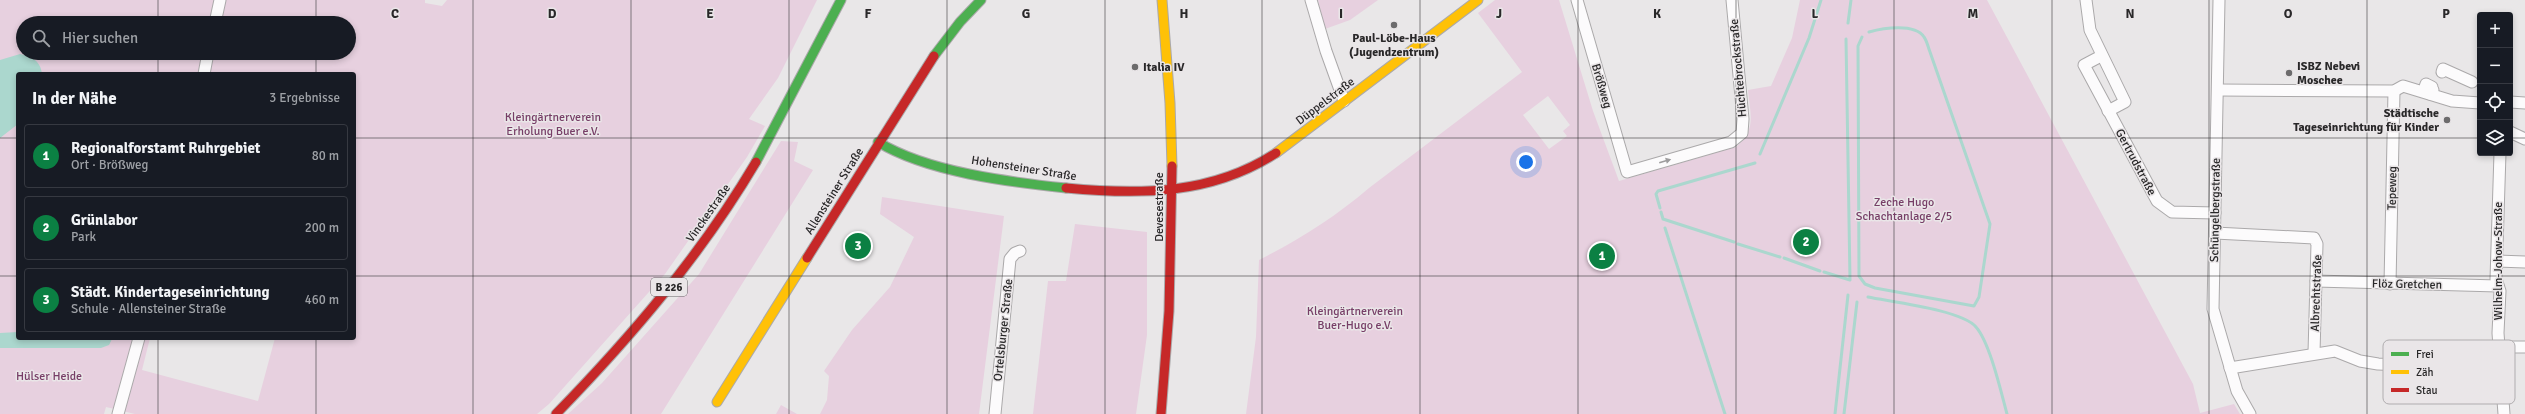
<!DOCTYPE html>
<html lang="de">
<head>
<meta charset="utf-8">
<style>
	body { margin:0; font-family:Signika,sans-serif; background:#20242c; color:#f1f3f6 }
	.controls { position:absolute; right:12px; top:12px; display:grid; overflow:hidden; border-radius:4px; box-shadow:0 2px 6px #0003 }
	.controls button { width:36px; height:36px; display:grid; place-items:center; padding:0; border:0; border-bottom:1px solid #363941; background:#171b24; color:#f1f3f6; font:20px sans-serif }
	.you { position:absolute; left:1526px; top:162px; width:14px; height:14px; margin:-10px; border:3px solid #fff; border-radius:50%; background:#1a73e8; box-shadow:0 0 0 6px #1a73e833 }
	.badge { display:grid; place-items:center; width:26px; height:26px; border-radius:50%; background:#0b8043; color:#fff; font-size:13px; font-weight:700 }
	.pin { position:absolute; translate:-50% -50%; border:2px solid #fff; box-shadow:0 1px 4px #0006 }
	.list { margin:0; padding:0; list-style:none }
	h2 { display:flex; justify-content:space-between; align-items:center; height:52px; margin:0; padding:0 16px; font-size:17px }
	h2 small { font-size:13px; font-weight:400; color:#9ea1a6 }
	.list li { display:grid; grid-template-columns:26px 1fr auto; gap:12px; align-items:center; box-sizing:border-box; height:64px; margin:0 8px 8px; padding:0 8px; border:1px solid #363941; border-radius:4px }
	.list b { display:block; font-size:15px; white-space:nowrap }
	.list p { margin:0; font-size:13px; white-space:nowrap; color:#9ea1a6 }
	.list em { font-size:13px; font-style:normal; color:#9ea1a6 }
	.icon { flex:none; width:22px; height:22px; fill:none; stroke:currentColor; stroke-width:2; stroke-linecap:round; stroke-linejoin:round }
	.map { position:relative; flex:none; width:2525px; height:414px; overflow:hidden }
	.search { position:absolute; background:#171b24; box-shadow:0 2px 6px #0003; left:16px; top:16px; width:340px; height:44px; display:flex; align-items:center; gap:10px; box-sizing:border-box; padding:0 14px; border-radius:22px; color:#9ea1a6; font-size:15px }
	.panel { position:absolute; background:#171b24; box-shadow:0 2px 6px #0003; left:16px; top:72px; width:340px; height:268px; border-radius:4px }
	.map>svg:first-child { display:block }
</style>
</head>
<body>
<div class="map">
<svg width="2525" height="414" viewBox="0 0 2525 414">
	<rect width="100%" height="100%" fill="#e9e7e8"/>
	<!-- green -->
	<g fill="#e7d0df" fill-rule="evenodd">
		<path d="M0,0H425V3L442,6L447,0H817L778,78L749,119L765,126L747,157L665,274L549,404L537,414H135L106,407L104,414H0ZM23,23H349V53H23ZM18,74H354V338H275L258,401L142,370L150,338H18Z"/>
		<path d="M1318,0H1378L1350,20L1325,29Z"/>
		<path d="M1495,0H1559L1593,111L1619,181L1736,147C1757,130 1750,114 1748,90L1771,86L1792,38L1800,0H1987L2193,384L2200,413L2234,404L2240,414H1246L1256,337L1259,260C1299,240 1335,217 1369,188L1522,72L1478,13ZM1548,96L1570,125L1563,131L1567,136L1549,149L1523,115Z"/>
		<path d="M781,141L798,142L794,161L813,170L661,414H568L602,383L699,274Z"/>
		<path d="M882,197L1004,216L979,414H820L827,400L829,376L824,371L852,330L890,287L914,237L880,214Z"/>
		<path d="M1075,224L1147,232V335L1136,414H1033L1048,281H1066Z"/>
		<path d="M781,405L797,414H776Z"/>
	</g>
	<!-- water -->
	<g fill="#abd7ce">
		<path d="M20,54C31,56 41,61 42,74H18V124L0,138V60Z"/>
		<path d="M18,332V338L112,339L109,345L101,348H0V333Z"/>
	</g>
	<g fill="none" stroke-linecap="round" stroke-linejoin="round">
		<!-- stream -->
		<g stroke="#abd7ce" stroke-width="3">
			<path d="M1848,23L1851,0"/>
			<path d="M1862,37L1858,46L1859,276L1865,284L1875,288L1974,306L1979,297L1990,224L1930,52C1928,47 1927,41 1924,37C1915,23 1883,28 1869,32"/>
			<path d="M1760,154L1809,38L1821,0"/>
			<path d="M1660,208L1656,194L1658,191L1755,163"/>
			<path d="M1661,212L1663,219L1734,242"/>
			<path d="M1665,228L1725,414"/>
			<path d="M1738,244L1780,257"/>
			<path d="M1784,258L1820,271"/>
			<path d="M1824,272L1850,280L1846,39"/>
			<path d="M1868,297C1892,302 1962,310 1976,327C1990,343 2001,392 2007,414"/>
			<path d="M1835,414L1848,295"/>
			<path d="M1844,414L1857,302"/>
		</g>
		<defs>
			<g id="street">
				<path d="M1311,0L1326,51L1344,101"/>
				<path d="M1577,0L1627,172L1731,142L1742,133L1743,119L1732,0"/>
				<path d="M2086,0L2090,30L2125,102L2108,111"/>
				<path d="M2219,0L2213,309L2237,391L2250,414"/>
				<path d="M215,23L220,0"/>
				<path d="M2101,56L2084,65L2157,201L2172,212L2215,213"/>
				<path d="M2442,72L2443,69L2472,82"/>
				<path d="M204,74L208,53"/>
				<path d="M2218,90L2394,91L2403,86L2452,101L2480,103"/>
				<path d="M2430,94L2433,90L2425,87L2426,84L2432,87"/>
				<path d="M2510,102L2525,103"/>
				<path d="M2510,132L2525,139"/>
				<path d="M2500,153L2496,279L2500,291L2498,333L2504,414"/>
				<path d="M2215,233L2314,238L2317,244L2314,353"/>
				<path d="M2497,261L2525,262"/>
				<path d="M2316,281L2498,286"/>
				<path d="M2390,284L2394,91"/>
				<path d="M2499,347H2525"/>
				<path d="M2230,368L2335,351L2360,361L2378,364L2502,369"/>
				<path d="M118,414L139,338"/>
				<path d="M995,414L1010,259L1015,253L1020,251"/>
			</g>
			<g id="fast">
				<path d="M934,56L960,22L981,0"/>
				<path d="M878,142C927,172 1009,182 1066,188"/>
				<path d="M756,162L841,0"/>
			</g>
			<g id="slow">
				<path d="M1162,0L1170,103L1172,166"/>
				<path d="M1276,153L1478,0"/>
				<path d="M717,402L807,258"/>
			</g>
			<g id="jam">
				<path d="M1066,188C1139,195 1212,195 1276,153"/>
				<path d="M807,258L934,56"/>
				<path d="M556,414C631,337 701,255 756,162"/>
				<path d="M1161,414L1169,311L1172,166"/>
			</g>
		</defs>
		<!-- street casing -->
		<use href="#street" stroke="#aba9aa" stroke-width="13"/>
		<!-- fast casing -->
		<use href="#fast" stroke="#aba9aa" stroke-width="11"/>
		<!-- slow casing -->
		<use href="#slow" stroke="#aba9aa" stroke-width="11"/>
		<!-- jam casing -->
		<use href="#jam" stroke="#aba9aa" stroke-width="11"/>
		<!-- street -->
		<use href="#street" stroke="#fcfbfc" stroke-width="11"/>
		<!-- fast -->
		<use href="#fast" stroke="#4caf50" stroke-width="9"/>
		<!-- slow -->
		<use href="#slow" stroke="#ffc107" stroke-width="9"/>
		<!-- jam -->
		<use href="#jam" stroke="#c62828" stroke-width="9"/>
	</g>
	<!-- one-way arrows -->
	<defs><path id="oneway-solid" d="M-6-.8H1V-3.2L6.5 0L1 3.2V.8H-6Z"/></defs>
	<use fill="#9d9c9d" href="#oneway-solid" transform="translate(1665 161) rotate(-16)"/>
	<!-- grid -->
	<path fill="none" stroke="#292829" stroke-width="1" stroke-opacity="0.55" d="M158,0V23M316,0V23M473,0V414M631,0V414M789,0V414M947,0V414M1105,0V414M1262,0V414M1420,0V414M1578,0V414M1736,0V414M1894,0V414M2052,0V414M2209,0V414M2367,0V414M158,53V74M316,53V74M0,138H18M354,138H2480M2510,138H2525M0,276H18M354,276H2525M158,338V414M316,338V414"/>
	<!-- markers -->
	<g fill="#6c6b6c" stroke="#eae6e8" stroke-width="1.5">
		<circle cx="1394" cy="25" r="4"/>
		<circle cx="1135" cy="67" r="4"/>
		<circle cx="2289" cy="73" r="4"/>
		<circle cx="2447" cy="120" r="4"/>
	</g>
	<g text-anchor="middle" stroke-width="3" stroke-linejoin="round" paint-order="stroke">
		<!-- shield labels -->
		<rect fill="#eae6e8" stroke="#636162" stroke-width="1" x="651" y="278" width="36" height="18" rx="3"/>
		<g font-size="11" font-weight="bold" fill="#292829">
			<text x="669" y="291">B 226</text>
		</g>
		<!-- poi labels -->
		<g font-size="12" font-weight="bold" fill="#292829" stroke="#eae6e8" text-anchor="start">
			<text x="1394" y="42" text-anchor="middle">Paul-Löbe-Haus<tspan x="1394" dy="14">(Jugendzentrum)</tspan></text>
			<text x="2297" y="70">ISBZ Nebevi<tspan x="2297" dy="14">Moschee</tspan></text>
			<text x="1143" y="71">Italia IV</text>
			<text x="2439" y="117" text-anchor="end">Städtische<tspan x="2439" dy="14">Tageseinrichtung für Kinder</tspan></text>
		</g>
		<!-- street labels -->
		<g font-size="12" fill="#292829" stroke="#eae6e8">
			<text transform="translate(1738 68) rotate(-95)" y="4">Hüchtebrockstraße</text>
			<text transform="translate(1602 86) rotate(74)" y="4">Brößweg</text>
			<text transform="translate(1325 101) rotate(-37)" y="4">Düppelstraße</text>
			<text transform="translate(2136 162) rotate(62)" y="4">Gertrudstraße</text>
			<text transform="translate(1024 168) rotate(9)" y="4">Hohensteiner Straße</text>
			<text transform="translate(2392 188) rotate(-89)" y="4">Tepeweg</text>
			<text transform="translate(834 191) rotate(-58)" y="4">Allensteiner Straße</text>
			<text transform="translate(1159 207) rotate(-90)" y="4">Devesestraße</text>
			<text transform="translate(2215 210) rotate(-89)" y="4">Schüngelbergstraße</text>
			<text transform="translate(708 213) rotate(-55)" y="4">Vinckestraße</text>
			<text transform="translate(2498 261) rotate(-90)" y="4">Wilhelm-Johow-Straße</text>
			<text transform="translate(2407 284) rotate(1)" y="4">Flöz Gretchen</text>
			<text transform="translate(2316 293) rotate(-88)" y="4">Albrechtstraße</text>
			<text transform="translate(1003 330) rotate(-84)" y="4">Ortelsburger Straße</text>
		</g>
		<!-- park labels -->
		<g font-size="12" fill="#773e67" stroke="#eae6e8">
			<text x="553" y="121">Kleingärtnerverein<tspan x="553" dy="14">Erholung Buer e.V.</tspan></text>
			<text x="1904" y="206">Zeche Hugo<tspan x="1904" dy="14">Schachtanlage 2/5</tspan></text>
			<text x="1355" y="315">Kleingärtnerverein<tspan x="1355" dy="14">Buer-Hugo e.V.</tspan></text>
			<text x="49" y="380">Hülser Heide</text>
		</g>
	</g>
	<!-- legend -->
	<rect x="2383" y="340" width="132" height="64" rx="6" fill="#eae6e8" stroke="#b0adaf" stroke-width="1"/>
	<rect x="2391" y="352" width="18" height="4" fill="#4caf50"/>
	<rect x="2391" y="370" width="18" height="4" fill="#ffc107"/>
	<rect x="2391" y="388" width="18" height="4" fill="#c62828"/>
	<g font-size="11" fill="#292829">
		<text x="2416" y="358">Frei</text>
		<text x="2416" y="376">Zäh</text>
		<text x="2416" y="394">Stau</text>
	</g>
	<g font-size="13" text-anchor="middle" font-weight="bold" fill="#292829" stroke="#eae6e8" stroke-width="3" stroke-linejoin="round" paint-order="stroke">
		<text x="395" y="18">C</text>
		<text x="552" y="18">D</text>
		<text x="710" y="18">E</text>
		<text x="868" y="18">F</text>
		<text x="1026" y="18">G</text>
		<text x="1184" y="18">H</text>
		<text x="1341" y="18">I</text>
		<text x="1499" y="18">J</text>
		<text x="1657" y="18">K</text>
		<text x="1815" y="18">L</text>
		<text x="1973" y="18">M</text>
		<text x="2130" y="18">N</text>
		<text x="2288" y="18">O</text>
		<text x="2446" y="18">P</text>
	</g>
</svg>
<div class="controls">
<button>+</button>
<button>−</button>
<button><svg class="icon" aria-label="locate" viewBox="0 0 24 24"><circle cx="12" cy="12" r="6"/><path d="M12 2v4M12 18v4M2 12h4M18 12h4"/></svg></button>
<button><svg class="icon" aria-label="layers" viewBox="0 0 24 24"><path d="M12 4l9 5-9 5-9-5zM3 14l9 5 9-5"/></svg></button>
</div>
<div class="you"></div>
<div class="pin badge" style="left:1602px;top:256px">1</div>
<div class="pin badge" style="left:1806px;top:242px">2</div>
<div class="pin badge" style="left:858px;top:246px">3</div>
<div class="search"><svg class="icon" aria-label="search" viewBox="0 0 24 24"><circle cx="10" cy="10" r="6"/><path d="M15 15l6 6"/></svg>Hier suchen</div>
<section class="panel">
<h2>In der Nähe<small>3 Ergebnisse</small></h2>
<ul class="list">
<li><span class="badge">1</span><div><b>Regionalforstamt Ruhrgebiet</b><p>Ort · Brößweg</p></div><em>80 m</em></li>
<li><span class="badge">2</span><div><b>Grünlabor</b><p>Park</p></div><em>200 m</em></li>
<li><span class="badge">3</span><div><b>Städt. Kindertageseinrichtung</b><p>Schule · Allensteiner Straße</p></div><em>460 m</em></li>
</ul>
</section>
</div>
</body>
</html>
